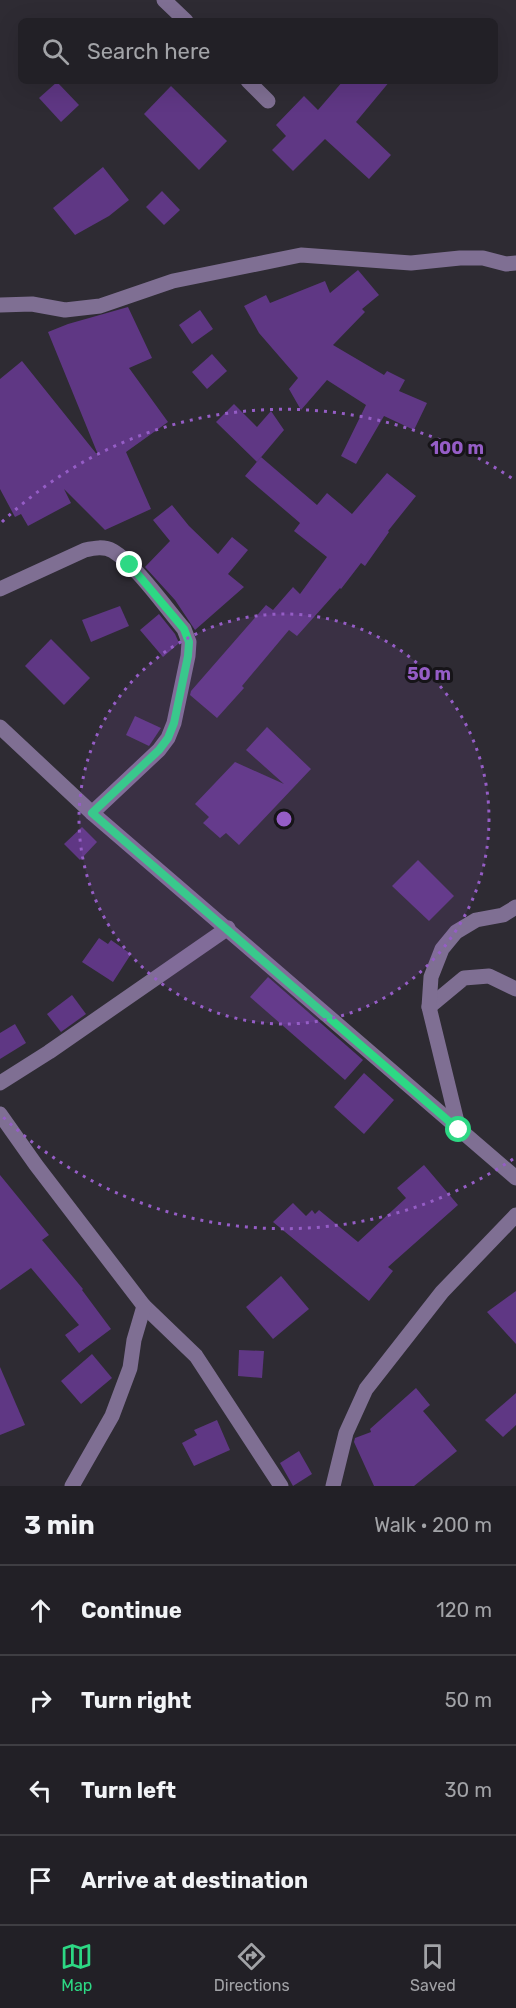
<!DOCTYPE html>
<html lang="en">
<head>
<meta charset="utf-8">
<style>
	body { margin:0; font-family:Rubik,sans-serif; background:#2a282e; color:#f1f3f6 }
	.stop { position:absolute; width:18px; height:18px; margin:-14px; border:4px solid #2dd884; border-radius:50%; background:#fff }
	.stop.end { background:#2dd884; border-color:#fff; box-shadow:0 2px 6px #0008 }
	.list { margin:0; padding:0; list-style:none }
	h2 { display:flex; justify-content:space-between; align-items:center; height:78px; margin:0; padding:0 24px; font-size:26px }
	h2 small { font-size:20px; font-weight:400; color:#a2a3a7 }
	.list li { display:grid; grid-template-columns:39px 1fr auto; gap:18px; align-items:center; box-sizing:border-box; height:90px; padding:0 24px; border-top:2px solid #3f3e43 }
	.list b { display:block; font-size:22px; white-space:nowrap }
	.list em { font-size:20px; font-style:normal; color:#a2a3a7 }
	.icon { flex:none; width:33px; height:33px; fill:none; stroke:currentColor; stroke-width:2; stroke-linecap:round; stroke-linejoin:round }
	.map { position:relative; flex:none; width:516px; height:1486px; overflow:hidden }
	.search { position:absolute; background:#222026; box-shadow:0 6px 24px #0002; left:18px; right:18px; top:18px; height:66px; display:flex; align-items:center; gap:15px; box-sizing:border-box; padding:0 21px; border-radius:9px; color:#a2a3a7; font-size:22px }
	.sheet { height:438px; background:#222026 }
	nav { display:flex; justify-content:space-around; align-items:center; box-sizing:border-box; height:84px; border-top:2px solid #3f3e43; background:#222026; font-size:16px; color:#a2a3a7 }
	nav a { display:grid; justify-items:center; gap:3px }
	nav .on { color:#2dd884 }
	.map>svg:first-child { display:block }
</style>
</head>
<body>
<div class="map">
<svg width="516" height="1486" viewBox="0 0 516 1486">
	<rect width="100%" height="100%" fill="#2e2b33"/>
	<!-- building -->
	<g fill="#5f3784">
		<path d="M343,81H390L356,122L391,155L369,179L325,139L293,171L272,150L286,136L276,125L304,96L318,110Z"/>
		<path d="M57,82L79,105L61,122L39,98Z"/>
		<path d="M171,86L227,141L199,170L144,114Z"/>
		<path d="M103,167L129,200L109,216L75,235L53,208Z"/>
		<path d="M162,191L180,210L164,225L146,207Z"/>
		<path d="M358,270L379,295L362,309L365,312L333,345L384,375L387,371L405,380L399,391L427,403L414,430L384,416L356,464L341,456L366,405L327,380L301,410L289,389L298,378L259,333L244,306L266,295L270,303L325,281L330,293Z"/>
		<path d="M128,307L152,358L129,368L168,422L126,452L151,509L105,530L64,489L71,503L28,526L21,514L15,517L0,489V379L22,361L99,457L48,332L68,324Z"/>
		<path d="M200,310L213,329L192,344L179,325Z"/>
		<path d="M212,354L227,371L207,389L192,372Z"/>
		<path d="M234,404L257,427L271,411L284,430L257,462L216,422Z"/>
		<path d="M261,457L317,505L327,493L352,514L387,473L416,496L388,531L389,532L365,566L361,563L341,589L340,588L297,636L289,630L242,686L244,688L217,718L190,695L191,691L266,605L273,610L293,587L300,594L327,557L294,531L300,523L245,476Z"/>
		<path d="M172,505L189,526L218,554L232,537L248,550L228,574L244,587L195,630L175,600L145,567L170,541L153,520Z"/>
		<path d="M120,606L129,626L91,642L82,620Z"/>
		<path d="M159,614L175,634L179,643L163,657L140,630Z"/>
		<path d="M51,639L90,678L64,705L25,666Z"/>
		<path d="M135,716L161,728L149,746L126,735Z"/>
		<path d="M267,727L311,769L239,845L226,833L220,838L203,823L209,817L195,804L235,762L284,784L246,750Z"/>
		<path d="M82,827L97,842L80,860L64,844Z"/>
		<path d="M418,860L454,896L429,921L392,886Z"/>
		<path d="M99,938L108,944L111,940L131,954L113,982L82,962Z"/>
		<path d="M268,977L363,1060L345,1080L250,997Z"/>
		<path d="M72,995L86,1014L61,1032L47,1014Z"/>
		<path d="M15,1024L26,1043L0,1059V1033Z"/>
		<path d="M364,1073L394,1100L364,1134L334,1107Z"/>
		<path d="M424,1165L458,1205L388,1267L393,1271L369,1301L273,1222L293,1203L306,1216L312,1210L315,1214L319,1210L358,1242L406,1198L397,1188Z"/>
		<path d="M0,1175L49,1235L42,1240L83,1289L82,1290L111,1329L79,1353L65,1335L79,1325L31,1268L0,1290Z"/>
		<path d="M281,1276L309,1309L273,1339L246,1307Z"/>
		<path d="M516,1291V1344L487,1312Z"/>
		<path d="M239,1350L264,1351L262,1378L238,1376Z"/>
		<path d="M92,1354L112,1378L81,1404L61,1381Z"/>
		<path d="M0,1367L25,1425L0,1435Z"/>
		<path d="M416,1388L430,1405L423,1411L457,1451L414,1486H374L354,1442L355,1438L371,1432L370,1429Z"/>
		<path d="M516,1393V1425L503,1437L485,1420Z"/>
		<path d="M217,1420L230,1450L194,1466L182,1443L197,1435L194,1430Z"/>
		<path d="M299,1451L312,1474L293,1486L280,1463Z"/>
	</g>
	<g fill="none" stroke-linecap="round" stroke-linejoin="round">
		<!-- minor -->
		<g stroke="#7f6f93" stroke-width="15">
			<path d="M164,0L186,21"/>
			<path d="M248,81L268,101"/>
			<path d="M0,305L32,304L65,310L100,306L173,281L301,255L411,263L460,258H483L506,264L516,263"/>
			<path d="M0,589L85,550C94,548 104,546 113,551C135,564 166,608 184,629L189,642L188,656L174,723L168,738L159,750L92,813"/>
			<path d="M0,727L92,813L516,1178"/>
			<path d="M429,1007L464,978L489,976L516,989"/>
			<path d="M0,1083L49,1052L228,928"/>
			<path d="M0,1114L36,1165L144,1306L196,1356L281,1486"/>
			<path d="M459,1130L429,1007L431,977L442,949L456,932L476,920L503,915L516,907"/>
			<path d="M72,1486L112,1416L130,1368L134,1340L144,1306"/>
			<path d="M333,1486L346,1433L366,1389L442,1292L516,1215"/>
		</g>
	</g>
	<g fill="none" stroke-linecap="round" stroke-linejoin="round">
		<!-- route -->
		<path stroke="#2dd884" stroke-width="8" d="M130,565L184,629L189,642L188,656L174,723L168,738L159,750L92,813L459,1130"/>
	</g>
	<!-- distance rings -->
	<circle cx="284" cy="819" r="205" fill="#955dc6" fill-opacity=".12"/>
	<g fill="none" stroke="#955dc6" stroke-width="3" stroke-dasharray="3 6">
		<circle cx="284" cy="819" r="205"/>
		<path d="M513 1159A410 410 0 0 1 2 1116M2 522A410 410 0 0 1 513 479"/>
	</g>
	<circle cx="284" cy="819" r="9" fill="#955dc6" stroke="#161418" stroke-width="3"/>
	<g font-size="18" text-anchor="middle" font-weight="bold" fill="#955dc6" stroke="#161418" stroke-width="6" stroke-linejoin="round" paint-order="stroke">
		<text x="457" y="454">100 m</text>
		<text x="429" y="680">50 m</text>
	</g>
</svg>
<div class="stop" style="left:459px;top:1130px"></div>
<div class="stop end" style="left:130px;top:565px"></div>
<div class="search"><svg class="icon" aria-label="search" viewBox="0 0 24 24"><circle cx="10" cy="10" r="6"/><path d="M15 15l6 6"/></svg>Search here</div>
</div>
<section class="sheet">
<h2>3 min<small>Walk · 200 m</small></h2>
<ul class="list">
<li><svg class="icon" aria-label="ahead" viewBox="0 0 24 24"><path d="M12 20V5M6 11l6-6 6 6"/></svg><div><b>Continue</b></div><em>120 m</em></li>
<li><svg class="icon" aria-label="right" viewBox="0 0 24 24"><path d="M7 20v-9h11M14 6l5 5-5 5"/></svg><div><b>Turn right</b></div><em>50 m</em></li>
<li><svg class="icon" aria-label="left" viewBox="0 0 24 24"><path d="M17 20v-9H6M10 6l-5 5 5 5"/></svg><div><b>Turn left</b></div><em>30 m</em></li>
<li><svg class="icon" aria-label="arrive" viewBox="0 0 24 24"><path d="M6 21V4h12l-3 4 3 4H6"/></svg><div><b>Arrive at destination</b></div></li>
</ul>
</section>
<nav>
<a class="on"><svg class="icon" aria-label="map" viewBox="0 0 24 24"><path d="M3 6l6-2 6 2 6-2v14l-6 2-6-2-6 2zM9 4v14M15 6v14"/></svg>Map</a>
<a><svg class="icon" aria-label="directions" viewBox="0 0 24 24"><path d="M12 3l9 9-9 9-9-9zM9 14v-3h6M13 9l2 2-2 2"/></svg>Directions</a>
<a><svg class="icon" aria-label="saved" viewBox="0 0 24 24"><path d="M7 4h10v16l-5-4-5 4z"/></svg>Saved</a>
</nav>
</body>
</html>
